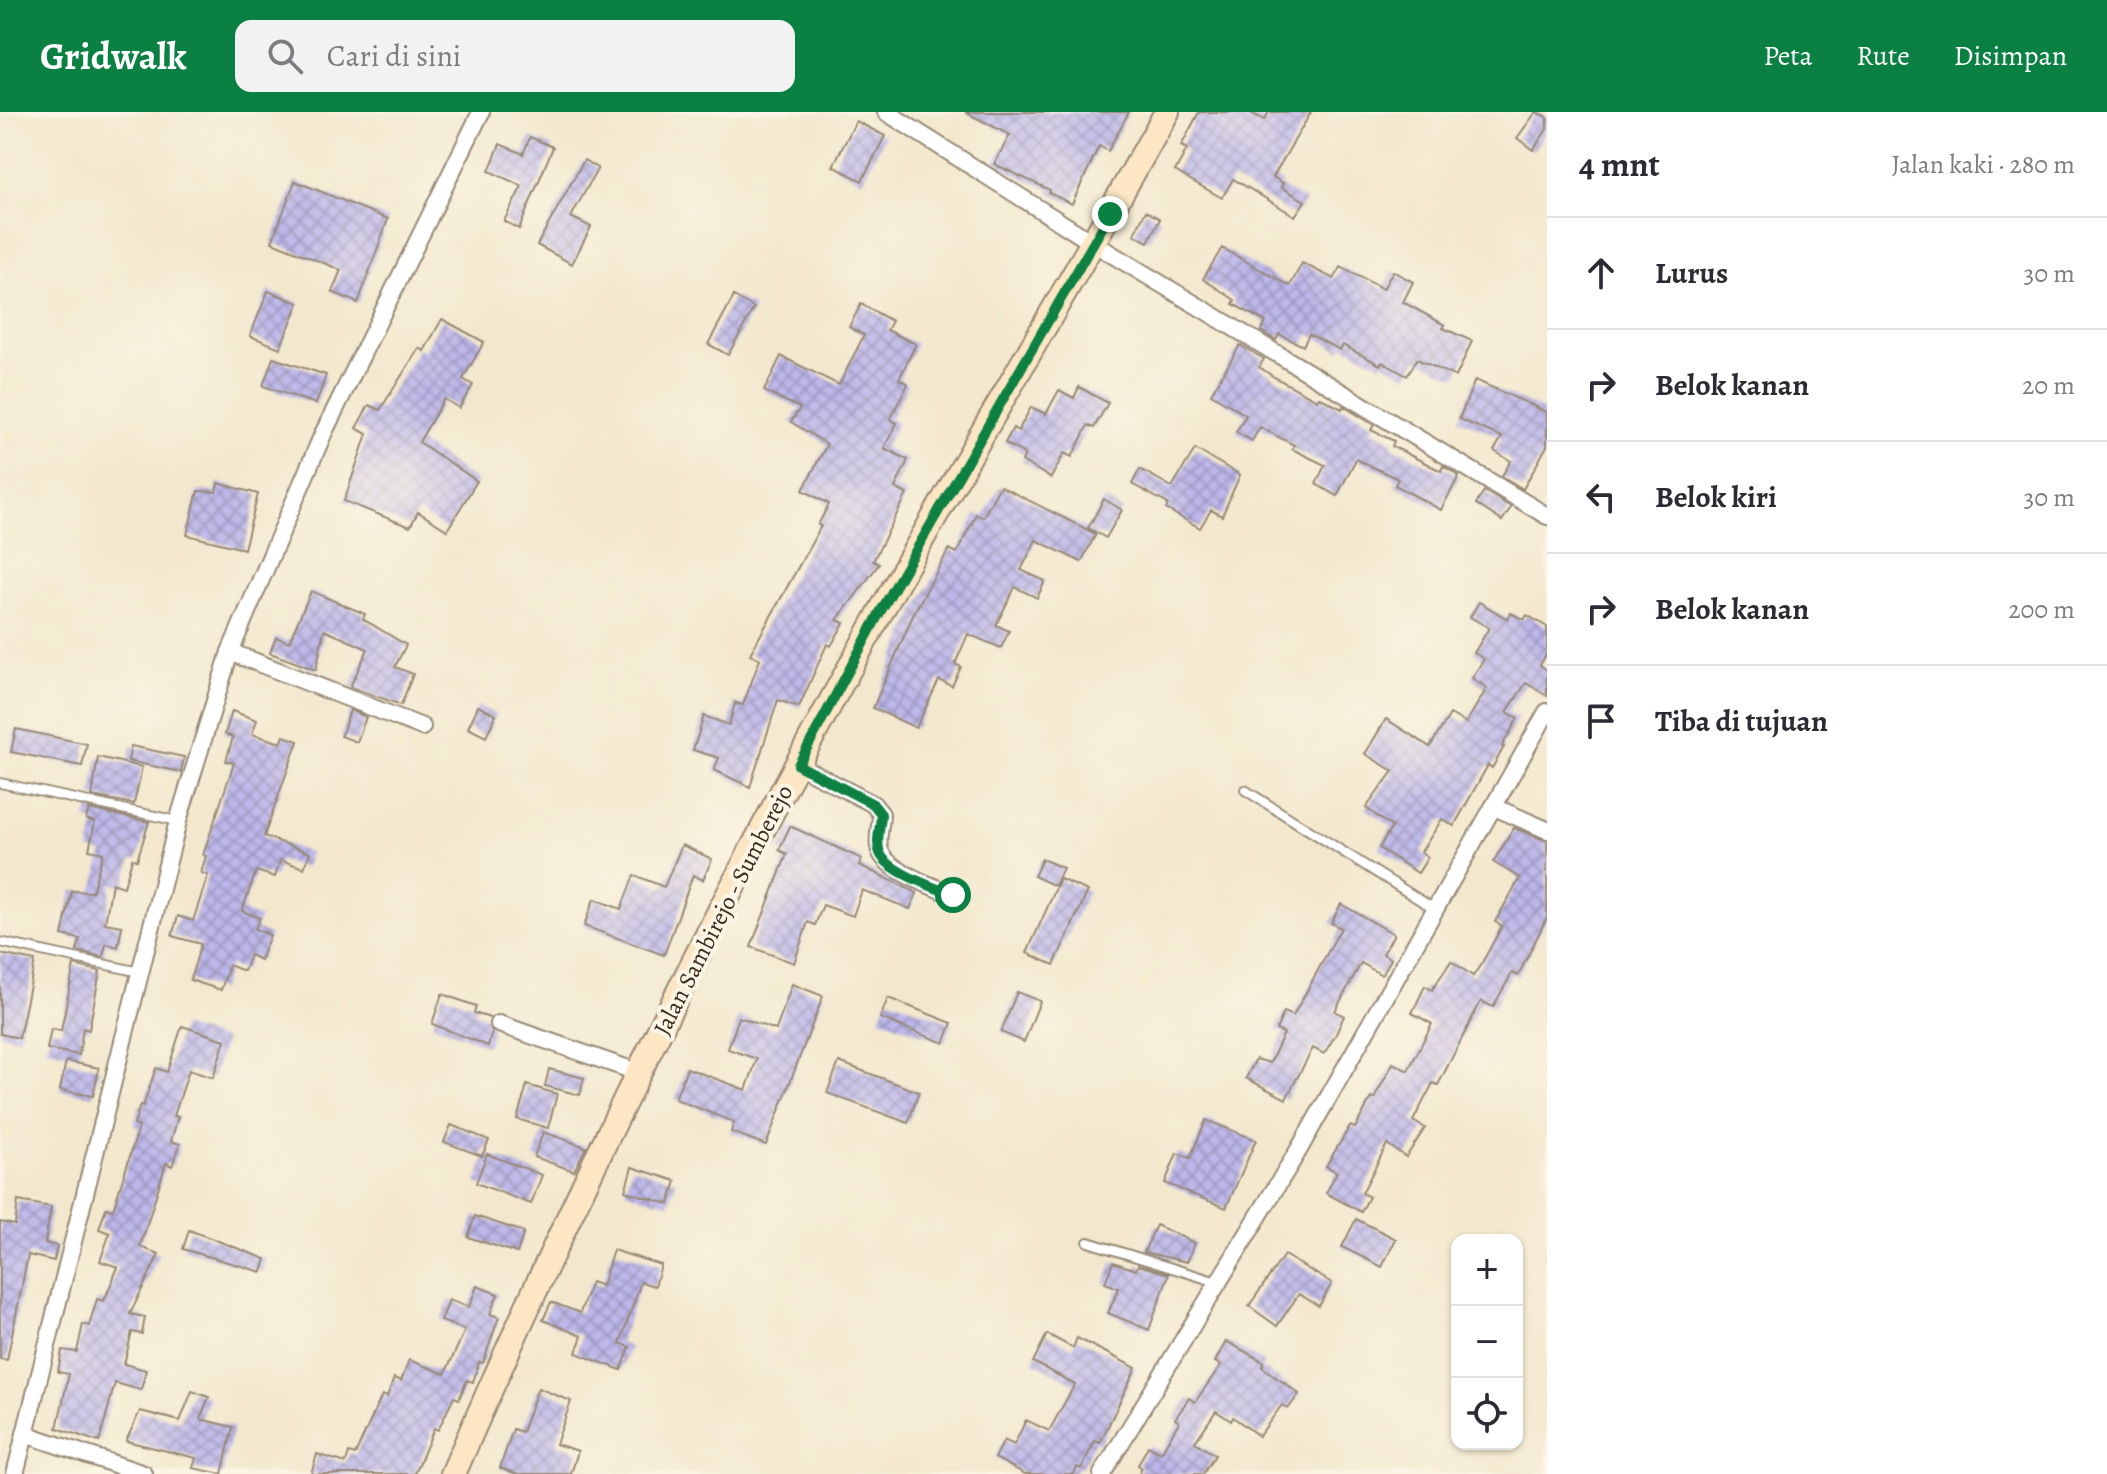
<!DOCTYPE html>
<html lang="id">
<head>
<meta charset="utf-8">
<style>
	body { margin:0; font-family:Alegreya,serif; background:#f2f2f3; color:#2b2b33 }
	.controls { position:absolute; right:24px; bottom:24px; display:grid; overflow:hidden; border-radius:16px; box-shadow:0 2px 6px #0004 }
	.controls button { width:72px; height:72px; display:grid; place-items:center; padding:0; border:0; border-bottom:2px solid #e1e1e2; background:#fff; color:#2b2b33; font:40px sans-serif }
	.stop { position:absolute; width:24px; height:24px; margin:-18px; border:6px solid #0b8043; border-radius:50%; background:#fff }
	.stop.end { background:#0b8043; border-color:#fff; box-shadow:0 2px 8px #0008 }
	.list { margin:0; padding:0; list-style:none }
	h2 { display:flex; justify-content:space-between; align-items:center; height:104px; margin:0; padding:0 32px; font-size:34px }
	h2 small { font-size:26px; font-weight:400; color:#7c7c81 }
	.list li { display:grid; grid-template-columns:52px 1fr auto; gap:24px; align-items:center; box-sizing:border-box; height:112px; padding:0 32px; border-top:2px solid #e1e1e2 }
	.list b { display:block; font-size:30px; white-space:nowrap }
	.list em { font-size:26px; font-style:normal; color:#7c7c81 }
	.icon { flex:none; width:44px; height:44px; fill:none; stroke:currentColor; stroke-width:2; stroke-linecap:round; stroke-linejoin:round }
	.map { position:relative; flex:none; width:1547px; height:1362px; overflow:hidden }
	header { display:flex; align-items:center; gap:48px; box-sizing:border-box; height:112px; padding:0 40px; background:#0b8043; color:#fff }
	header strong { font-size:38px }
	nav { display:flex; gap:44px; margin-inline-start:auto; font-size:28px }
	.search { width:560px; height:72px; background:#f2f2f3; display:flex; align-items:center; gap:20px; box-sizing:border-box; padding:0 28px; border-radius:16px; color:#7c7c81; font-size:30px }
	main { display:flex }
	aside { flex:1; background:#fff }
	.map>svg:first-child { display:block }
</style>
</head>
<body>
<header>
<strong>Gridwalk</strong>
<div class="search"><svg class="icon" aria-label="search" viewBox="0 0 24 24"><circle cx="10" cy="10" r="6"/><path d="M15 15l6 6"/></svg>Cari di sini</div>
<nav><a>Peta</a><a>Rute</a><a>Disimpan</a></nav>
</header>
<main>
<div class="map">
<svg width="1547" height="1362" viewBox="0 0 1547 1362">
	<defs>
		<pattern id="building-cross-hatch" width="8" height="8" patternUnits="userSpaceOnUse" patternTransform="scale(2)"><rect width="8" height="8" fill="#bdb7ea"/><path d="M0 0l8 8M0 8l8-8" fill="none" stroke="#9b95bd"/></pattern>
	</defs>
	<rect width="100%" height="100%" fill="#fcf5e5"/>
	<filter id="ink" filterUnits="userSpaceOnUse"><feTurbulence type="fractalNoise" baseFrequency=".0125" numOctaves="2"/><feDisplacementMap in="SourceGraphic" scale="16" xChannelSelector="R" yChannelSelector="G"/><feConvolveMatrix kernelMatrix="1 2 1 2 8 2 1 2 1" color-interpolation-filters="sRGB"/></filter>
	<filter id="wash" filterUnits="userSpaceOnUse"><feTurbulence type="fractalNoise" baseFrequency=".006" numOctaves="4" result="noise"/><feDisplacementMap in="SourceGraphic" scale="32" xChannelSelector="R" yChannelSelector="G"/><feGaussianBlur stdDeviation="1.8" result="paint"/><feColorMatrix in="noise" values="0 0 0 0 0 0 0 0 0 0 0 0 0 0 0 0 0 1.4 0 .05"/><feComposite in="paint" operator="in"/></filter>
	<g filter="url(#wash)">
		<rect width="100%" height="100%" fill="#f3e8ce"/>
		<g id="blocks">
			<!-- building -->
			<g fill="url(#building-cross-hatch)">
				<path d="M965,0H1129L1108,39L1099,34L1072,92L1049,81L1050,78L994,52L1010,23Z"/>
				<path d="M1199,0H1249L1264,8L1269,0H1311L1273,65L1283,71L1281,75L1305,89L1295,104L1233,67L1222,86L1175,59L1187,37L1181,34Z"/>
				<path d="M1536,0L1547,5V17L1533,38L1517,26Z"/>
				<path d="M856,9L885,24L862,69L833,54Z"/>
				<path d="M530,25L553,35L519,117L504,109L522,74L489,59L500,32L523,42Z"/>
				<path d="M584,48L598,56L571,105L591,115L572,152L537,133Z"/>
				<path d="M295,69L388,107L358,191L332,180L341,158L272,130Z"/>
				<path d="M1146,99L1160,107L1148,130L1134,122Z"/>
				<path d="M1222,136L1290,174L1302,151L1334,167L1341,155L1383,177L1393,159L1413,170L1403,190L1445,213L1443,216L1472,229L1456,265L1417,247L1407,264L1382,250L1380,253L1343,233L1340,238L1309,222L1303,234L1279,222L1276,228L1261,219L1266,210L1233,192L1235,188L1203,167Z"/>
				<path d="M268,179L299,191L280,236L250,224Z"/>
				<path d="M734,184L754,196L728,243L708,232Z"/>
				<path d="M861,192L892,209L887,218L916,232L899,267L908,272L890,307L897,311L884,336L908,348L895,376L907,382L873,449L879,452L837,508L844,511L831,534L827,532L799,595L778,588L750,675L714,658L719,646L693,638L704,604L729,613L735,591L743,593L760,547L750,542L821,414L818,413L829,392L803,378L827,332L791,310L800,296L764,279L781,244L839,273L864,223L849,215Z"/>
				<path d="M442,207L484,230L463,267L473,273L459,296L444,287L419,330L477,369L447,418L418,400L410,415L344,389L367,322L356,316L369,293L380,298L419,236L424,239Z"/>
				<path d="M1240,233L1264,247L1259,255L1274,265L1317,288L1319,285L1342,297L1343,294L1374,313L1371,318L1394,329L1392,334L1441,359L1443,354L1459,364L1441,398L1395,373L1398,367L1356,347L1337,384L1316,372L1325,353L1292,337L1294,333L1260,315L1252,329L1236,320L1246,303L1211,282Z"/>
				<path d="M273,246L326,263L316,292L263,274Z"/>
				<path d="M1475,268L1547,300V334L1523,377L1502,364L1511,349L1494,339L1502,325L1459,307Z"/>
				<path d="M1079,275L1108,291L1094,316L1088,313L1072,345L1064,341L1051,366L1022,349L1025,342L1005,331L1013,316L1018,319L1031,295L1046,302L1059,278L1074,286Z"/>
				<path d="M1195,337L1240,363L1222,404L1211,398L1200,416L1166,397L1168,392L1132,372L1140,357L1172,375Z"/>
				<path d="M218,371L258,382L244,437L187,423L198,379L216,380Z"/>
				<path d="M1000,374L1096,422L1081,450L1036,428L1021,458L1045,469L1037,486L1015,475L996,513L1009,519L1001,536L968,522L955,552L961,555L952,574L939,568L916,616L873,596L914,501L949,437L957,441L976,402L983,405Z"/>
				<path d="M1484,379L1511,395L1502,409L1476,392Z"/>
				<path d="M1104,387L1122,398L1106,426L1088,416Z"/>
				<path d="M311,479L365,502L363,507L406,533L395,555L413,562L401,593L350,575L368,537L324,518L316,558L270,541L276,525L289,530Z"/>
				<path d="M1479,490L1508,507L1511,501L1524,508L1527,503L1547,515V541L1540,553L1547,558V584L1526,571L1507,600L1518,606L1502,634L1504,635L1492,656L1488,653L1454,714L1442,707L1421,740L1428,745L1418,761L1379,736L1392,715L1366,696L1393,659L1365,642L1386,607L1430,635L1450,602L1466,611L1487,576L1472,566L1484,547L1474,541L1489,516L1470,505Z"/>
				<path d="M478,594L496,603L486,625L468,616Z"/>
				<path d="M350,598L366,605L357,630L341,624Z"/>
				<path d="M232,599L257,608L252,622L281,631L284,624L298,629L264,724L310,741L304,756L280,748L275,765L256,759L242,799L260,806L255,817L270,823L260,848L250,843L244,859L229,853L221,878L190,868L201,832L172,824L178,804L193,809L208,763L201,761L206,744L203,743L234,651L226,649L233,625L225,622Z"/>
				<path d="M16,617L87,632L82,654L11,640Z"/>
				<path d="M131,634L184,645L181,660L128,649Z"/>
				<path d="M98,645L142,655L134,692L92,684Z"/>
				<path d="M89,697L149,710L137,748L132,747L124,775L112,771L105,811L122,814L118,835L106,832L103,845L77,839L80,827L62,823L72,779L92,780L103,741L89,738L95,710L86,707Z"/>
				<path d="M790,714L862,747L859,753L917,781L910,797L862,778L853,804L823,793L815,813L808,810L794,851L751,835L787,742L779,738Z"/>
				<path d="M1514,716L1547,729V805L1518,864L1512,861L1493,895L1481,889L1438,973L1433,971L1413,1009L1425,1016L1406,1045L1387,1032L1362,1081L1369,1085L1361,1100L1326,1081L1337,1060L1326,1054L1350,1014L1355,1016L1371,986L1374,987L1393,951L1408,959L1432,912L1412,901L1425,874L1432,878L1451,849L1473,864L1483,849L1502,814L1495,810L1520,766L1493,750Z"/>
				<path d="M682,733L712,747L703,768L693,763L664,843L584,814L594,787L621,797L634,763L664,775Z"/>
				<path d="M1042,747L1063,756L1055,774L1034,764Z"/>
				<path d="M1060,767L1088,779L1054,853L1027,841Z"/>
				<path d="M1341,792L1394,822L1383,842L1391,847L1382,863L1361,851L1335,899L1344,904L1336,922L1324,942L1313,936L1286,987L1246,966L1256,947L1270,951L1284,921L1276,918L1284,900L1293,904L1341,816L1331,811Z"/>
				<path d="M0,842L35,849L19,926L0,922Z"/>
				<path d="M74,853L100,859L89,918L83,916L79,943L47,937L51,917L61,919Z"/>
				<path d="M792,872L823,884L766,1033L731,1020L734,1010L675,987L687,956L746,978L757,947L728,937L739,905L776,918Z"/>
				<path d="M1017,880L1040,889L1024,930L1001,920Z"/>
				<path d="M442,882L476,894L474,901L490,906L492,920L488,934L432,912Z"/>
				<path d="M888,886L952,911L944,931L880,906Z"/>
				<path d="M182,914L225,928L213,966L189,958L174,1004L178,1005L171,1029L180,1032L172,1054L166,1051L140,1135L159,1142L130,1202L145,1205L142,1222L132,1220L124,1252L146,1258L141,1278L115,1271L99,1330L57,1316L69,1262L58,1260L62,1238L77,1240L83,1212L89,1214L97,1187L104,1189L118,1155L100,1149L110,1121L99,1117L106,1096L113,1098L139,1015L134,1013L140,993L143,994L156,956L167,960Z"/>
				<path d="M66,949L99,956L93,984L60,978Z"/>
				<path d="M839,950L919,980L908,1011L827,981Z"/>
				<path d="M549,957L584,966L580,983L545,974Z"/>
				<path d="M527,973L557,982L548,1016L517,1007Z"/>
				<path d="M1206,1008L1256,1028L1226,1096L1165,1071L1177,1041L1190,1046Z"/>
				<path d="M451,1013L489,1028L482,1044L444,1030Z"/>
				<path d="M543,1020L586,1035L574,1059L534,1045Z"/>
				<path d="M487,1042L542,1063L531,1092L476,1071Z"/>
				<path d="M632,1055L676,1069L669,1092L625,1079Z"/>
				<path d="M18,1089L51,1095L45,1131L57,1134L54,1149L28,1143L7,1248L0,1247V1110L15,1113Z"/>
				<path d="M475,1104L524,1120L517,1141L468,1125Z"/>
				<path d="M1356,1107L1396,1127L1382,1155L1342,1135Z"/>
				<path d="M1156,1113L1195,1131L1187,1150L1144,1140Z"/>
				<path d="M189,1118L266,1147L262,1160L183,1137Z"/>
				<path d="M613,1138L661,1153L655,1174L641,1170L620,1231L630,1235L621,1258L576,1241L582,1224L543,1208L551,1190L580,1201L591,1170L602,1174Z"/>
				<path d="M1284,1143L1332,1171L1319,1194L1299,1182L1277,1214L1249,1194Z"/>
				<path d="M1113,1150L1136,1158L1138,1153L1169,1162L1149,1218L1108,1201L1119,1176L1105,1171Z"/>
				<path d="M477,1174L498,1182L490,1202L499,1205L483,1251L479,1250L473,1270L467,1268L459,1287L454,1285L438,1318L434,1316L415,1362H311L317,1342L346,1351L349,1341L355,1343L382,1283L387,1285L394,1266L401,1269L409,1248L445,1262L465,1218L441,1209L449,1188L469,1195Z"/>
				<path d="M1047,1222L1073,1236L1077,1226L1136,1256L1100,1331L1095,1329L1081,1357L1077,1355L1074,1362H1025L995,1346L1004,1328L1014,1333L1026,1308L1049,1319L1075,1272L1033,1250Z"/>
				<path d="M1226,1229L1264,1250L1262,1255L1299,1282L1288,1297L1282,1293L1259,1324L1233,1305L1231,1309L1216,1299L1195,1330L1215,1343L1203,1362H1139L1142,1356L1138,1353L1148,1334L1161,1341L1179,1310L1175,1307L1189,1286L1195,1290L1221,1253L1215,1250Z"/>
				<path d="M538,1276L571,1289L556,1332L578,1339L571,1362H518L500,1356L513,1317L522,1320Z"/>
				<path d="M192,1279L209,1285L200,1307L233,1315L222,1362L193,1356L196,1346L126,1329L140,1299L180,1309Z"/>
			</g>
		</g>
	</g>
	<g filter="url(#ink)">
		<use href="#blocks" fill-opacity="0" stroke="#978976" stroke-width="2"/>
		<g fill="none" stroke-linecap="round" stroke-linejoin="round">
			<defs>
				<g id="service">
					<path d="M0,671L178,709"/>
					<path d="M1245,678L1436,798"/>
					<path d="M0,830L140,860"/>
					<path d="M1088,1130L1217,1170"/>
				</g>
				<g id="minor">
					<path d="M886,0L1093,131L1547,404"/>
					<path d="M230,540L422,615"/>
					<path d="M798,653L873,692L881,702C881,713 877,724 879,735C882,758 933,774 953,783"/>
					<path d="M1494,695L1547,718"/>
					<path d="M499,912L640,961"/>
					<path d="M25,1322L144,1362"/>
					<path d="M15,1362L178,709L230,540L323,322L481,0"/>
					<path d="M1102,1362L1298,1039L1547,600"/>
				</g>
				<path id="secondary" d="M453,1362C580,1069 723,782 879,503C973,334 1073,168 1167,0"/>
			</defs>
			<!-- service casing -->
			<use href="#service" stroke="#978976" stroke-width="12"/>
			<!-- minor casing -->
			<use href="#minor" stroke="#978976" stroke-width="20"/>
			<!-- secondary casing -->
			<use href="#secondary" stroke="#978976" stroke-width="28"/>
			<!-- service -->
			<use href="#service" stroke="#fff" stroke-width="8"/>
			<!-- minor -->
			<use href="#minor" stroke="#fff" stroke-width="16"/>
			<!-- secondary -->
			<use href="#secondary" stroke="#fce6c4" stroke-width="24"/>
		</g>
	</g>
	<g fill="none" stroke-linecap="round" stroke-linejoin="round" filter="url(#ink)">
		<!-- route -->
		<path stroke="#0b8043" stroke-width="10" d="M953,783C934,775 888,760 880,741C875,729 881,714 881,702L873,692L798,653L878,504L1110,102"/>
	</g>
	<g text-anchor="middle" stroke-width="8" stroke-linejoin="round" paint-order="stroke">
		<!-- street labels -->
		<g font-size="24" fill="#3b2a1e" stroke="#fcf5e5">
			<text transform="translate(723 798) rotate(-63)" y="8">Jalan Sambirejo - Sumberejo</text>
		</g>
	</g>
</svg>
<div class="controls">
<button>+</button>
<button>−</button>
<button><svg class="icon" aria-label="locate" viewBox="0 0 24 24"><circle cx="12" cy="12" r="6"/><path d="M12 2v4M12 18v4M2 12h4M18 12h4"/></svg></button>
</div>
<div class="stop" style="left:953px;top:783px"></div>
<div class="stop end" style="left:1110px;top:102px"></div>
</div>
<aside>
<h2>4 mnt<small>Jalan kaki · 280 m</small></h2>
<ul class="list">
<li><svg class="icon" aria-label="ahead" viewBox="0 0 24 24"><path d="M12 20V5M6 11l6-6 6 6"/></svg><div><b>Lurus</b></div><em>30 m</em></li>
<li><svg class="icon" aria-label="right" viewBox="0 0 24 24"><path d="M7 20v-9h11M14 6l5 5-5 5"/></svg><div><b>Belok kanan</b></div><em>20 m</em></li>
<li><svg class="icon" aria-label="left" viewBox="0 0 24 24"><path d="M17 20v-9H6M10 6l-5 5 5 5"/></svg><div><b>Belok kiri</b></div><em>30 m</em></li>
<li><svg class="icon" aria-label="right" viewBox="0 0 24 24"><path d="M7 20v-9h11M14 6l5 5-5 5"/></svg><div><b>Belok kanan</b></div><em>200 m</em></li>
<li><svg class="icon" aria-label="arrive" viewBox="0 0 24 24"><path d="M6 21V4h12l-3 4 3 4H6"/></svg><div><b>Tiba di tujuan</b></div></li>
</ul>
</aside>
</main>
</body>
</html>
